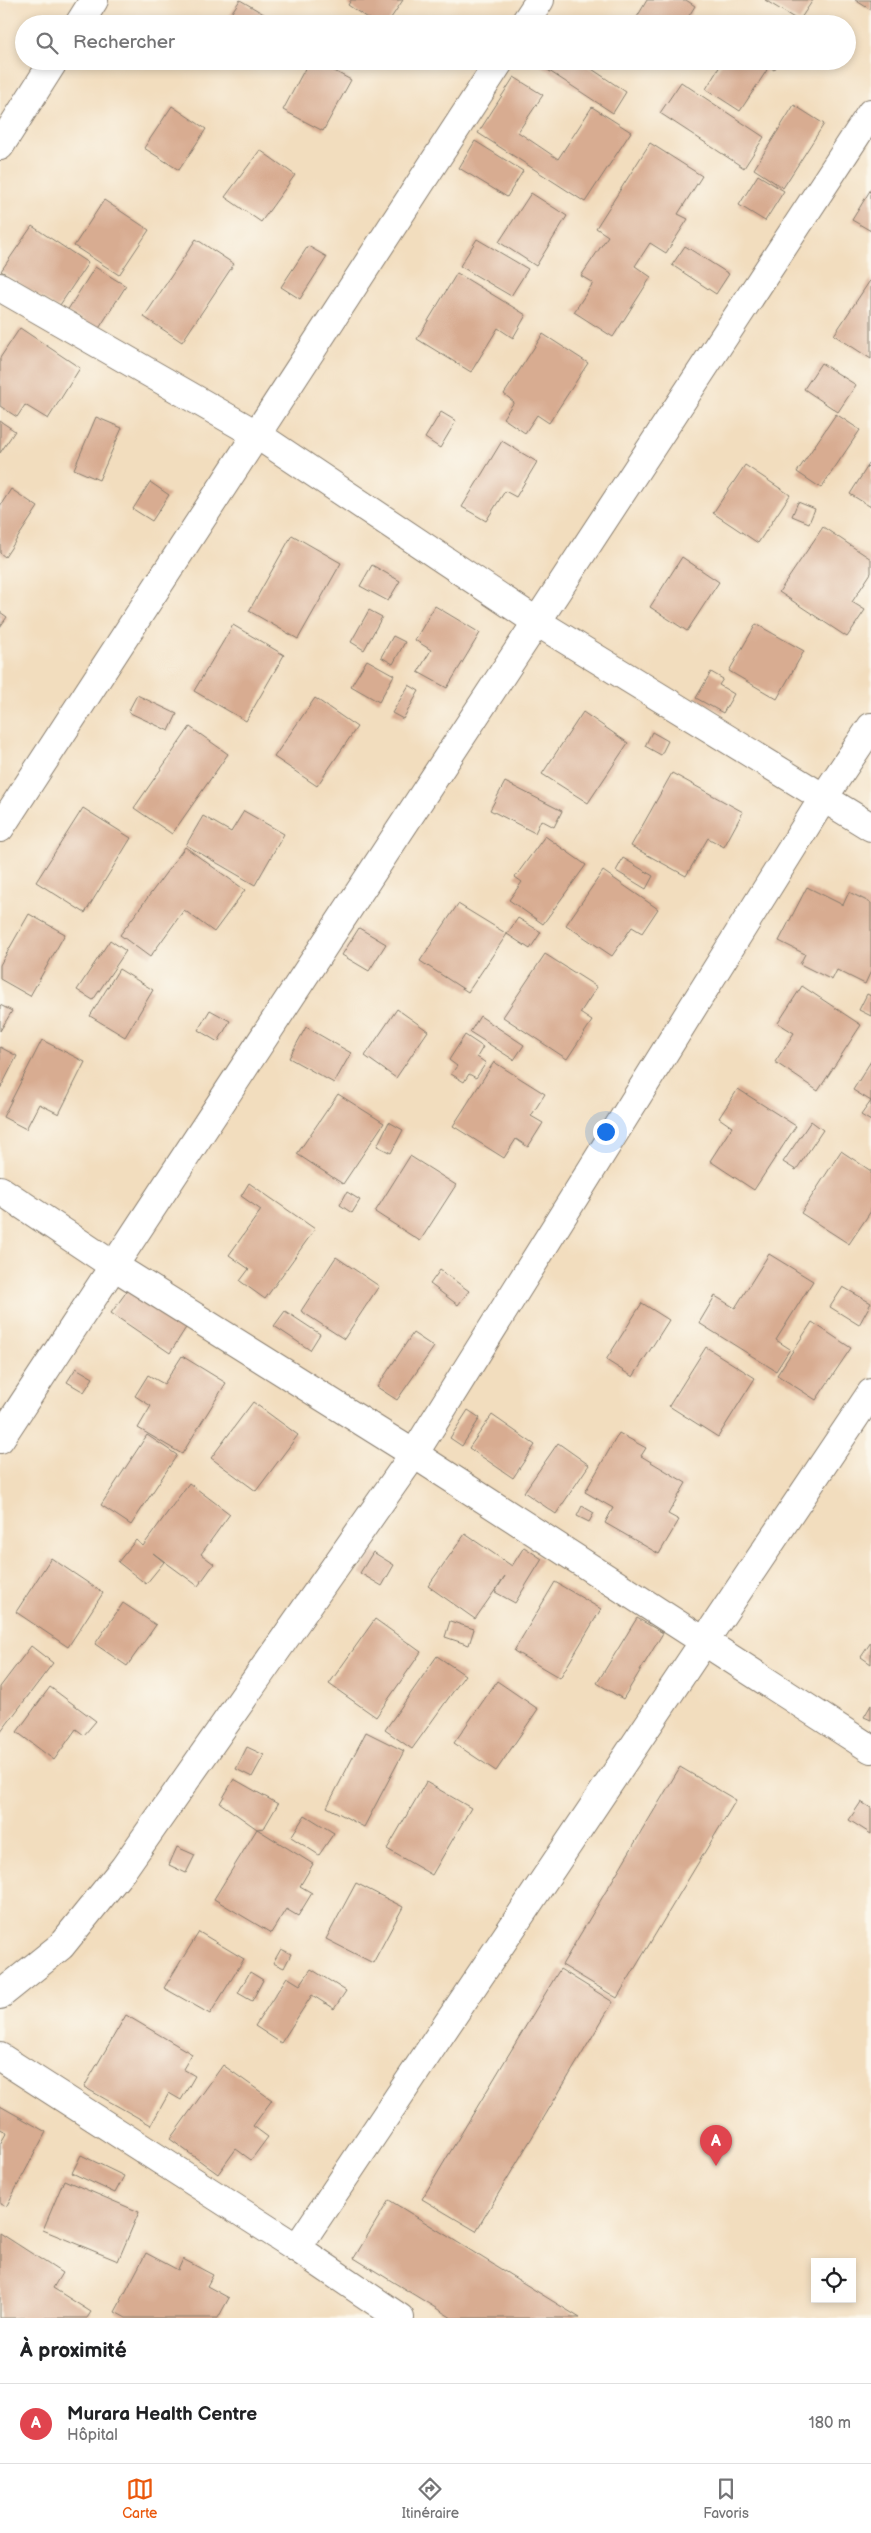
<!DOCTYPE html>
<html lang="fr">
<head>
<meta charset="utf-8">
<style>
	body { margin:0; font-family:"Balsamiq Sans",sans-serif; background:#f2f2f2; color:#202124 }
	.controls { position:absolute; right:15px; bottom:15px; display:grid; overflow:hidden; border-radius:0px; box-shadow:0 2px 8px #0003 }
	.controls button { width:45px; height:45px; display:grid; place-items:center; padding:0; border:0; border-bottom:1px solid #e0e0e0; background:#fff; color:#202124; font:25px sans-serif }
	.you { position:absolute; left:605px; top:1131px; width:18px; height:18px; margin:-12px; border:4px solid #fff; border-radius:50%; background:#1a73e8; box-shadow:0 0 0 8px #1a73e833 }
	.badge { display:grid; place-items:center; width:32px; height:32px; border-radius:50%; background:#ea580c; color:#fff; font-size:16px; font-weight:700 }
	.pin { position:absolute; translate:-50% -41px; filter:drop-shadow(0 1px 2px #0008) }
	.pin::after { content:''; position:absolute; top:26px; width:18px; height:15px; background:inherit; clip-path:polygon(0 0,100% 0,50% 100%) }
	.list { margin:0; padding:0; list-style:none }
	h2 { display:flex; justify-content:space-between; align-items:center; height:65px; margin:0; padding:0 20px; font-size:21px }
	h2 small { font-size:16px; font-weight:400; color:#757577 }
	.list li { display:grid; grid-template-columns:32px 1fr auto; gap:15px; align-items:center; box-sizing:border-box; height:80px; padding:0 20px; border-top:1px solid #e0e0e0 }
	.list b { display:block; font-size:19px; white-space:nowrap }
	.list p { margin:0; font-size:16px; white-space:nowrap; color:#757577 }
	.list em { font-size:16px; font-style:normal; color:#757577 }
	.icon { flex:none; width:28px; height:28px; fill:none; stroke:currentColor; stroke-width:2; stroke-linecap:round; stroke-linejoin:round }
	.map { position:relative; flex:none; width:871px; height:2318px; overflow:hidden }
	.search { position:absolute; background:#fff; box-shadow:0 2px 8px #0003; left:15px; right:15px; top:15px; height:55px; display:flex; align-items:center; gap:12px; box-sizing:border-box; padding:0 18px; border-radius:28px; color:#757577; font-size:19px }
	.sheet { height:145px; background:#fff }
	nav { display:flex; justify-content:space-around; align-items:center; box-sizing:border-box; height:70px; border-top:1px solid #e0e0e0; background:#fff; font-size:14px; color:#757577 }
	nav a { display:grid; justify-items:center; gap:2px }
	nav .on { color:#ea580c }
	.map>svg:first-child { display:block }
</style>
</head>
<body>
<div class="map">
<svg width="871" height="2318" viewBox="0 0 871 2318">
	<rect width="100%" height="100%" fill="#fbf7ec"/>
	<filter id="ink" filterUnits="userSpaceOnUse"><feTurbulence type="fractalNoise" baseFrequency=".02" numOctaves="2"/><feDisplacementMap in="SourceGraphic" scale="10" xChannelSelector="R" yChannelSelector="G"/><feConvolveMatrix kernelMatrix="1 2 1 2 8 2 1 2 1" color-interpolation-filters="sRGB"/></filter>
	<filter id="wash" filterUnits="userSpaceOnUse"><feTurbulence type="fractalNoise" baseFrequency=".0096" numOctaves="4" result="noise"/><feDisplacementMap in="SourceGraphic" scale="20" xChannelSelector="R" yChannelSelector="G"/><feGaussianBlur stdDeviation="1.12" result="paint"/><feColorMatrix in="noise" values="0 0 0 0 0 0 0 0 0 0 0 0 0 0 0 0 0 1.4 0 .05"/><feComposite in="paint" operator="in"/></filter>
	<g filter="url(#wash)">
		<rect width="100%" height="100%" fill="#f2ddbe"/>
		<g id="blocks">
			<!-- building -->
			<g fill="#d8ac91">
				<path d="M240,0L274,20L271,24H224Z"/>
				<path d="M351,0H403L387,24H376L348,5Z"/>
				<path d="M647,0H686L695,6L684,24H633Z"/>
				<path d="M765,0H813L799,21Z"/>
				<path d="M855,0H871V10Z"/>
				<path d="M727,16L738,24H721Z"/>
				<path d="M233,61H246L242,67Z"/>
				<path d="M309,61H316L351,80L323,131L283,110Z"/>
				<path d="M534,61H580L626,92L613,113Z"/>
				<path d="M723,61H753L767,70L740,111L706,89Z"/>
				<path d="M761,61H780L774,70Z"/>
				<path d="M514,77L543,95L518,132L558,159L592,107L631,132L585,202L478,133Z"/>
				<path d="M681,82L764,137L744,168L660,113Z"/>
				<path d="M794,105L824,124L783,188L754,169Z"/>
				<path d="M172,106L206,129L179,170L144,148Z"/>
				<path d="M475,141L523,171L507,197L459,168Z"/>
				<path d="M650,143L702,176L678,214L688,219L666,253L650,243L635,266L651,277L613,337L574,312L593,283L581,276L608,236L596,228Z"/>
				<path d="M260,150L295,175L261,222L225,197Z"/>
				<path d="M758,175L784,191L765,221L739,205Z"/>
				<path d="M871,189V231L852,220Z"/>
				<path d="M531,193L567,216L536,266L499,242Z"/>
				<path d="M104,200L149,230L119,275L74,246Z"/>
				<path d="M32,226L88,263L58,308L1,271Z"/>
				<path d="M196,239L234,264L182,342L144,317Z"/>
				<path d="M477,239L528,269L511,296L460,266Z"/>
				<path d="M308,246L327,257L300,299L281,287Z"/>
				<path d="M685,246L729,274L716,294L672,265Z"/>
				<path d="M95,267L126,286L98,330L67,311Z"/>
				<path d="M457,273L526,315L513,338L498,328L471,372L417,339Z"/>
				<path d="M871,279V359L834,335Z"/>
				<path d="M20,328L80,368L48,419L25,405L17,417L0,406V358Z"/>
				<path d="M543,334L588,363L549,423L537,415L525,433L503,418L514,402L504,394Z"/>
				<path d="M821,363L856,385L838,412L804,389Z"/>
				<path d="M441,412L456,421L440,448L425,438Z"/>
				<path d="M836,414L860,430L821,488L797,472Z"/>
				<path d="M96,417L122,428L99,480L74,469Z"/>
				<path d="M0,421L15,431L0,453Z"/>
				<path d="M502,441L537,462L516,497L505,491L486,521L462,507Z"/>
				<path d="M871,461V507L850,494Z"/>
				<path d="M745,465L790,495L758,543L713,513Z"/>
				<path d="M150,482L169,495L152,521L133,509Z"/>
				<path d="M11,489L38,507L5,557L0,553V506Z"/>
				<path d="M798,502L815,509L809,523L792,516Z"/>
				<path d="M823,527L871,559V573L852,602L865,610L847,637L779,592Z"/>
				<path d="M292,535L341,563L298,639L249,611Z"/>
				<path d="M682,557L719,582L687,631L650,607Z"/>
				<path d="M372,565L400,581L388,601L360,586Z"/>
				<path d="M435,606L480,633L447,688L418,672L431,650L415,640Z"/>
				<path d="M369,610L382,617L364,650L351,642Z"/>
				<path d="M0,612L7,617L0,627Z"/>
				<path d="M756,624L804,651L777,699L729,671Z"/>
				<path d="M233,625L284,655L246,721L194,691Z"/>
				<path d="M393,636L405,642L393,664L381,657Z"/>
				<path d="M367,660L394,675L379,702L351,686Z"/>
				<path d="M711,672L723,679L719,685L734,694L723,713L696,698Z"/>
				<path d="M409,685L419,691L403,719L392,713Z"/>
				<path d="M137,695L177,714L169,731L128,712Z"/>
				<path d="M315,698L357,727L317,786L274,757Z"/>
				<path d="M583,712L628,743L588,803L542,774Z"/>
				<path d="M190,727L228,754L172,834L134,808Z"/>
				<path d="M652,732L668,741L661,755L645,746Z"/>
				<path d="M672,773L743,812L724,847L708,838L686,876L631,846Z"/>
				<path d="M505,782L562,811L554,827L541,820L535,833L490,810Z"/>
				<path d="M83,808L131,838L85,913L36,882Z"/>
				<path d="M244,811L284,834L255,885L186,845L203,816L231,832Z"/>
				<path d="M545,836L586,865L543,924L509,900L522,882L515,877Z"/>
				<path d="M185,847L245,890L214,932L184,910L150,957L120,935Z"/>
				<path d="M623,858L653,876L646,889L616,871Z"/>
				<path d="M603,871L658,909L642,933L632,927L612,956L566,925Z"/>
				<path d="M807,887L843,905L849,892L871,903V971L865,984L837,970L832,980L800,964L805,954L779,941Z"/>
				<path d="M458,904L507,934L468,992L420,961Z"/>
				<path d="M29,914L65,934L30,996L0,979V965Z"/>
				<path d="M518,918L541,932L530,949L507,934Z"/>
				<path d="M359,928L386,944L369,971L342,955Z"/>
				<path d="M110,940L126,951L93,1000L77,990Z"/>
				<path d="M545,954L597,987L580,1013L592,1021L567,1059L503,1017Z"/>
				<path d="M119,969L153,990L125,1037L90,1016Z"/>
				<path d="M802,986L861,1025L818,1091L775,1062L794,1033L778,1023Z"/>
				<path d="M867,994L871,996V1016L859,1010Z"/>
				<path d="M0,1005L12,1011L0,1031Z"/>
				<path d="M397,1009L428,1031L396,1078L365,1056Z"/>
				<path d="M210,1010L230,1021L218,1042L198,1030Z"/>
				<path d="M480,1016L524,1045L514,1060L470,1032Z"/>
				<path d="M306,1027L351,1053L334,1083L289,1058Z"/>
				<path d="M465,1035L483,1047L477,1057L486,1063L476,1078L469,1074L464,1082L451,1074L457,1066L449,1060Z"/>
				<path d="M42,1040L85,1062L59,1114L39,1104L26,1129L3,1117Z"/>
				<path d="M0,1047L17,1056L0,1089Z"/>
				<path d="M871,1061V1121L861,1115L871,1101L853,1090Z"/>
				<path d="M494,1062L545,1094L531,1116L543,1123L528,1147L516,1139L504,1158L453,1126Z"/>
				<path d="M738,1089L796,1126L754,1190L710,1161L732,1127L719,1118Z"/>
				<path d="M338,1094L384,1123L343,1184L297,1154Z"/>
				<path d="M811,1121L823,1130L796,1170L783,1162Z"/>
				<path d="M389,1122L403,1130L391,1153L377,1146Z"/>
				<path d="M841,1151L871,1171V1211L849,1244L801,1213Z"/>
				<path d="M410,1156L456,1185L420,1241L375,1212Z"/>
				<path d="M249,1183L315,1229L265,1299L240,1281L249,1269L229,1255L261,1210L241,1196Z"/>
				<path d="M347,1192L360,1200L352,1213L340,1205Z"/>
				<path d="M769,1254L813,1281L776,1340L790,1349L776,1371L699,1323L715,1296L735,1308Z"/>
				<path d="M336,1257L379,1286L344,1339L301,1311Z"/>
				<path d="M440,1270L469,1291L458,1305L430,1284Z"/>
				<path d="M130,1287L187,1326L170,1353L111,1313Z"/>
				<path d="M843,1287L871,1303L859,1325L830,1307Z"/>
				<path d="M642,1303L669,1320L633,1377L606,1360Z"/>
				<path d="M285,1311L320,1334L310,1350L274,1326Z"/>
				<path d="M812,1322L851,1348L816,1400L777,1375Z"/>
				<path d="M413,1333L434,1347L397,1400L377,1387Z"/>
				<path d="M706,1347L755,1378L718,1437L669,1406Z"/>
				<path d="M182,1356L226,1383L182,1454L138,1428L151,1406L135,1396L148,1375L164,1384Z"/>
				<path d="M76,1368L93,1378L84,1392L67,1382Z"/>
				<path d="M253,1402L298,1435L256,1491L211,1458Z"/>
				<path d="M468,1410L480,1418L462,1446L450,1438Z"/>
				<path d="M492,1415L535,1445L513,1478L469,1448Z"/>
				<path d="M619,1433L646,1448L641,1456L686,1483L668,1514L679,1520L659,1554L605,1523L613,1508L585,1492Z"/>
				<path d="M147,1435L177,1455L131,1525L101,1505Z"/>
				<path d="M558,1443L589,1465L556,1514L524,1492Z"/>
				<path d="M189,1483L230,1514L201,1554L214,1564L198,1586L153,1553L164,1562L146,1584L118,1562L136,1540L143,1546Z"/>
				<path d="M582,1506L594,1513L589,1522L577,1516Z"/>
				<path d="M465,1534L512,1566L524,1547L542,1559L515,1603L495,1592L505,1576L475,1619L428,1586Z"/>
				<path d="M373,1552L394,1565L382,1586L360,1573Z"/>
				<path d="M51,1558L103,1593L68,1647L16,1612Z"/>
				<path d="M555,1582L601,1609L560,1678L514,1651Z"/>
				<path d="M123,1603L156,1625L127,1666L95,1644Z"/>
				<path d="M637,1618L663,1633L623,1699L597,1683Z"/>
				<path d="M375,1619L421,1652L376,1717L329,1684Z"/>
				<path d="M450,1621L474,1629L469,1645L445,1637Z"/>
				<path d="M871,1642V1664L861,1657Z"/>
				<path d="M31,1646L53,1663L0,1733V1687Z"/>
				<path d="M437,1656L465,1675L412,1749L385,1730Z"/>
				<path d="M497,1681L538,1709L496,1771L454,1743Z"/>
				<path d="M50,1687L96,1721L84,1735L76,1729L54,1760L17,1732Z"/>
				<path d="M871,1705V1720L864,1717Z"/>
				<path d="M366,1732L404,1751L364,1827L327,1807Z"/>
				<path d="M247,1747L264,1755L252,1777L236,1769Z"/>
				<path d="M680,1767L736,1800L617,1998L562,1965Z"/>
				<path d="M234,1779L278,1804L264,1828L257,1829L220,1803Z"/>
				<path d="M426,1782L471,1808L432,1875L387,1849Z"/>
				<path d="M861,1802L871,1808V1834L849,1820Z"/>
				<path d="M305,1815L334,1833L319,1855L291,1837Z"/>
				<path d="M257,1829L313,1864L300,1886L312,1893L298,1916L286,1909L271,1933L214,1899Z"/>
				<path d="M177,1847L195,1855L186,1873L169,1865Z"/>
				<path d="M356,1883L403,1907L373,1963L326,1939Z"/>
				<path d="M199,1932L244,1959L210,2014L164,1988Z"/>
				<path d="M281,1949L291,1954L284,1968L273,1963Z"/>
				<path d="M311,1969L346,1991L334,2009L312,1995L281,2043L255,2026L287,1977L300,1985Z"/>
				<path d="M560,1969L613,2002L476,2231L422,2199Z"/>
				<path d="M250,1972L263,1980L252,2001L238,1993Z"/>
				<path d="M126,2015L192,2054L183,2069L195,2076L181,2100L169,2093L151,2125L84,2087Z"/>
				<path d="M223,2065L272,2100L253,2126L268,2137L251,2160L236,2149L218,2174L170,2139Z"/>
				<path d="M0,2106L46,2132L6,2207L0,2204V2144L7,2132L0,2129Z"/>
				<path d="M81,2155L124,2176L115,2193L72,2173Z"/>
				<path d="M64,2180L139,2212L118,2261L43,2230Z"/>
				<path d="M389,2200L580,2318H452L354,2258Z"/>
				<path d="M0,2233L62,2273L53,2288L91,2312L87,2318H0Z"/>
				<path d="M146,2253L178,2270L183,2259L213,2275L207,2286L229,2298L218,2318H126L115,2312Z"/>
			</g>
		</g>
	</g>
	<g filter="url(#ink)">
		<use href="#blocks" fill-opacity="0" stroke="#877c6d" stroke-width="1"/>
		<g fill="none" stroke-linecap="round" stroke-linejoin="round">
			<defs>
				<g id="street">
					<path d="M79,24L94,0"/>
					<path d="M524,24L540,0"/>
					<path d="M0,146L54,61"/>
					<path d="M0,287L256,434L537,622L871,827"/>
					<path d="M0,828L500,61"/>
					<path d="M0,1190L114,1266L414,1454L871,1749"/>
					<path d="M0,1439L871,113"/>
					<path d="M0,1995L61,1946L124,1868L414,1454L824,797L871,727"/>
					<path d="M0,2057L297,2248L400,2318"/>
					<path d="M297,2248L871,1393"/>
				</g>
			</defs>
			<!-- street casing -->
			<use href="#street" stroke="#877c6d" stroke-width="30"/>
			<!-- street -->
			<use href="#street" stroke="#fff" stroke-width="28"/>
		</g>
	</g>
</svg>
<div class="controls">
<button><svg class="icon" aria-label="locate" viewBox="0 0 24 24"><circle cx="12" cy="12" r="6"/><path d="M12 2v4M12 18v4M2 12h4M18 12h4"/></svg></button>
</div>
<div class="you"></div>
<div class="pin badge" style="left:716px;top:2166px;background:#e0444e">A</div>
<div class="search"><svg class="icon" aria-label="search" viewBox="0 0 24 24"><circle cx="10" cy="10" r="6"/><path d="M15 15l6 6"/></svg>Rechercher</div>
</div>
<section class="sheet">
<h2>À proximité<small></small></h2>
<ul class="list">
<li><span class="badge" style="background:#e0444e">A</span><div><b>Murara Health Centre</b><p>Hôpital</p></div><em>180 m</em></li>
</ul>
</section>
<nav>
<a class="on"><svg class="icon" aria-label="map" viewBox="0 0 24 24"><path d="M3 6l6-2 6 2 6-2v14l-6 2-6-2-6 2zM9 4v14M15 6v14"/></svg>Carte</a>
<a><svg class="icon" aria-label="directions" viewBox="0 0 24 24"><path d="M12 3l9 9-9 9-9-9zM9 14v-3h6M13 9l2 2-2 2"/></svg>Itinéraire</a>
<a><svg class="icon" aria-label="saved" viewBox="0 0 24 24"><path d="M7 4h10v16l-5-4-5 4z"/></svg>Favoris</a>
</nav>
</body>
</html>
